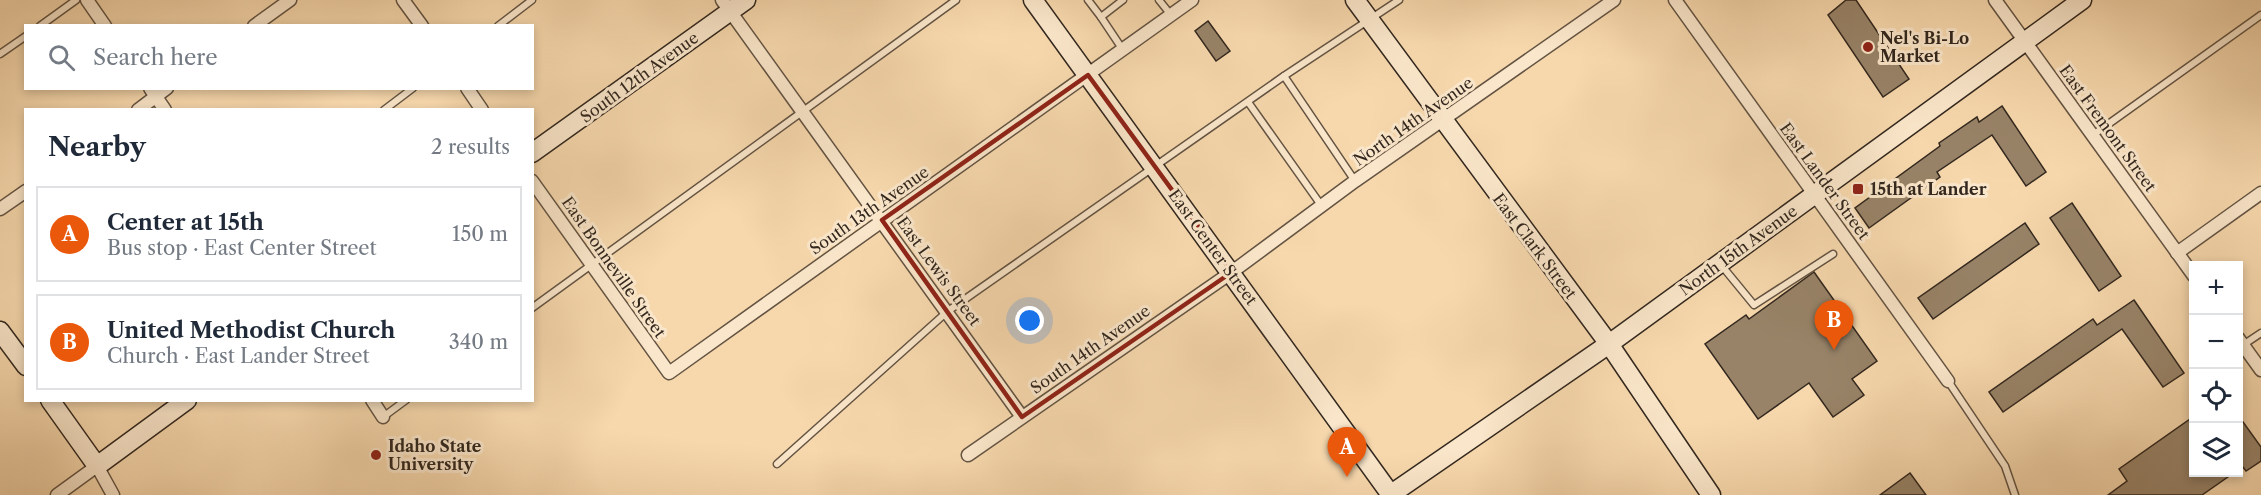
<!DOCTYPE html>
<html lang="en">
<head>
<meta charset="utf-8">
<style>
	body { margin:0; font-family:"Libre Caslon Text",serif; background:#f2f2f3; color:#1f2937 }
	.controls { position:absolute; right:18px; bottom:18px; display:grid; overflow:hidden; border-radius:0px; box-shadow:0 3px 9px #0003 }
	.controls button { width:54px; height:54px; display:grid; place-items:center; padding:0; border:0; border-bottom:2px solid #e0e1e3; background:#fff; color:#1f2937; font:30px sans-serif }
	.you { position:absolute; left:1030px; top:321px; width:21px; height:21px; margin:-15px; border:4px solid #fff; border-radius:50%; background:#1a73e8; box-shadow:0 0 0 9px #1a73e833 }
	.badge { display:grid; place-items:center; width:39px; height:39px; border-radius:50%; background:#ea580c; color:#fff; font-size:20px; font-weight:700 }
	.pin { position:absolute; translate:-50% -50px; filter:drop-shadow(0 2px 3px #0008) }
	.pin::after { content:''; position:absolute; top:32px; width:21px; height:18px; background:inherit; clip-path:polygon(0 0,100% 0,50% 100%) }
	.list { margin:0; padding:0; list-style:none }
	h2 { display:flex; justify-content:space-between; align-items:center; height:78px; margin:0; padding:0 24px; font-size:26px }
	h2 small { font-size:20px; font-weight:400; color:#747a83 }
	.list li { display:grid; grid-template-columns:39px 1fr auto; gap:18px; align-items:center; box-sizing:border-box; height:96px; margin:0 12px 12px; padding:0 12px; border:2px solid #e0e1e3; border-radius:0px }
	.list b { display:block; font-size:22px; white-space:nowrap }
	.list p { margin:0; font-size:20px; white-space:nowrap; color:#747a83 }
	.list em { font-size:20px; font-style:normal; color:#747a83 }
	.icon { flex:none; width:33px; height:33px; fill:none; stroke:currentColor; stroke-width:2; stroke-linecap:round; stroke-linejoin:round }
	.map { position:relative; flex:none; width:2261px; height:495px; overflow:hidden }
	.search { position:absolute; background:#fff; box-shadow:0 3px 9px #0003; left:24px; top:24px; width:510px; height:66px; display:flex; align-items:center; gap:15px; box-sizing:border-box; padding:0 21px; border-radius:0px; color:#747a83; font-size:22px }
	.panel { position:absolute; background:#fff; box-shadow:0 3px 9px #0003; left:24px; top:108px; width:510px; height:294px; border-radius:0px }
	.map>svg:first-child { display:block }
</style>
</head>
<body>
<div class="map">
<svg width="2261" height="495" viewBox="0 0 2261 495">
	<rect width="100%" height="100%" fill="#f7d8ad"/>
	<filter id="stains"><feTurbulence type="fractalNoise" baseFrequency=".00333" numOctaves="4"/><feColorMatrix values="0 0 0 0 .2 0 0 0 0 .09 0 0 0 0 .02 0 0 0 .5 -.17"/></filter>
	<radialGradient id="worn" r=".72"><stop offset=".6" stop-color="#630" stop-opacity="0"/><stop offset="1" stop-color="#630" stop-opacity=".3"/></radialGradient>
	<!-- building -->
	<g fill="#988368" stroke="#32271e" stroke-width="1.5">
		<path d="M1846,0H1856L1909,79L1883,97L1828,15Z"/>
		<path d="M1208,21L1230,51L1216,61L1195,31Z"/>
		<path d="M2002,106L2046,172L2026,186L1992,135L1937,172L1940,177L1869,228L1855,208L1940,146L1939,143L1977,117L1979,122Z"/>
		<path d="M2072,203L2121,276L2099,291L2050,218Z"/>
		<path d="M2025,223L2039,244L1933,319L1918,298Z"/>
		<path d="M1814,272L1877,361L1852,379L1864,395L1833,417L1809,383L1758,419L1705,344L1746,315L1749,319Z"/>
		<path d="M2134,300L2184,373L2163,387L2122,329L2003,412L1989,392L2093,319L2097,325Z"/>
		<path d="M2238,415L2261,447V461L2246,471L2238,461Z"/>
		<path d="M2193,417V472H2235L2202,495H2108L2127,481L2119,469Z"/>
		<path d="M1910,473L1926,495H1880Z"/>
	</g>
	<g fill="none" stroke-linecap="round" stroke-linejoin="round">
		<defs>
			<g id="lane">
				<path d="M1088,0L1101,17L1123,0"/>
				<path d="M1159,0L1171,15"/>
				<path d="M1101,17L1123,50"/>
				<path d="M40,26L76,0"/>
				<path d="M498,26L532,0"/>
				<path d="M0,54L26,36"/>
				<path d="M1284,76L1355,181"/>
				<path d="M1248,102L1321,205"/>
				<path d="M384,110L413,88"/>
				<path d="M2093,135L2261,15"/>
				<path d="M1722,266L1754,305L1833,254"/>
				<path d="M532,308L956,0"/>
				<path d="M2243,345L2261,333"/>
				<path d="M1948,381L2005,466L2015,495"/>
				<path d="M383,417L406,400"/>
				<path d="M777,464L948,311L1284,76L1399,0"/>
			</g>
			<g id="street">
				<path d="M87,0L105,26"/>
				<path d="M403,0L422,26"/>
				<path d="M722,0L1022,417"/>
				<path d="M1675,0L1948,381"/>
				<path d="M1995,0L2194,276"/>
				<path d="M254,26L290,0"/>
				<path d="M150,88L165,110"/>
				<path d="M467,88L482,110"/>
				<path d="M138,110L167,88"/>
				<path d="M532,181L669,373L1192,0"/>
				<path d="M0,209L26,191"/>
				<path d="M2177,253L2261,193"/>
				<path d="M2238,338L2261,370"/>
				<path d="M372,400L383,417"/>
				<path d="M968,455L1232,272L1355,181L1614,0"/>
				<path d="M57,495L97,466L113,495"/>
			</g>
			<g id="secondary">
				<path d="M1033,0L1391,495"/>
				<path d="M1355,0L1609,344L1711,495"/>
				<path d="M532,153L746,0"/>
				<path d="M0,331L26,366"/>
				<path d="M50,400L97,466L187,400"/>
				<path d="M1390,495L1609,344L2082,0"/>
			</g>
		</defs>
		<!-- lane casing -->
		<use href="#lane" stroke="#635342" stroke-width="9"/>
		<!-- street casing -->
		<use href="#street" stroke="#635342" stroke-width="15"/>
		<!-- secondary casing -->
		<use href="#secondary" stroke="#32271e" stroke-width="21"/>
		<!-- lane -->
		<use href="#lane" stroke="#fae6ca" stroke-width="6"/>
		<!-- street -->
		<use href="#street" stroke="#fae6ca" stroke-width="12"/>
		<!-- secondary -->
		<use href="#secondary" stroke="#fae6ca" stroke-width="18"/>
	</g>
	<!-- marked area -->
	<path fill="none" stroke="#8f2418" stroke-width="4.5" stroke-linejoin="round" d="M1088,75L1232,272L1022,417L882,220Z"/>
	<!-- markers -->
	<g fill="#8f2418" stroke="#fae6ca" stroke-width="2">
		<circle cx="1868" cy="47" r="6"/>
		<rect x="1852" y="183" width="12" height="12" rx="3"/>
		<circle cx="376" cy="455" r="6"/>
	</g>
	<g text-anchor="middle" stroke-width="6" stroke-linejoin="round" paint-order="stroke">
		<!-- poi labels -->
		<g font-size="16" font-weight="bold" fill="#32271e" stroke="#fae6ca" text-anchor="start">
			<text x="1880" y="44">Nel's Bi-Lo<tspan x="1880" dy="18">Market</tspan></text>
			<text x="1870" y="195">15th at Lander</text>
			<text x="388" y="452">Idaho State<tspan x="388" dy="18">University</tspan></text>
		</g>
		<!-- street labels -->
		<g font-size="16" fill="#32271e" stroke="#fae6ca">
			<text transform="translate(639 77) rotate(-36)" y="6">South 12th Avenue</text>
			<text transform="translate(1413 121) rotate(-35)" y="6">North 14th Avenue</text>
			<text transform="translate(2108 128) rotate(54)" y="6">East Fremont Street</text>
			<text transform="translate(1825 181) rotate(54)" y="6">East Lander Street</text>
			<text transform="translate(869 210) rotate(-35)" y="6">South 13th Avenue</text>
			<text transform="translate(1535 246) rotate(53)" y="6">East Clark Street</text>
			<text transform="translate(1213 247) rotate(54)" y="6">East Center Street</text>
			<text transform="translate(1738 250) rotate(-36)" y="6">North 15th Avenue</text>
			<text transform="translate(614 267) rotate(55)" y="6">East Bonneville Street</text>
			<text transform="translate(939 271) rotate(54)" y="6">East Lewis Street</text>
			<text transform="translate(1090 349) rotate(-35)" y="6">South 14th Avenue</text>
		</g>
	</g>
	<rect width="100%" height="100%" filter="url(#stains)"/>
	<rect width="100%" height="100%" fill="url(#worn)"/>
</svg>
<div class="controls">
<button>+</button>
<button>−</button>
<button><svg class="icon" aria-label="locate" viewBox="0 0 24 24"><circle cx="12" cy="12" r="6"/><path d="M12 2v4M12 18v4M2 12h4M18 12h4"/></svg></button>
<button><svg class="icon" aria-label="layers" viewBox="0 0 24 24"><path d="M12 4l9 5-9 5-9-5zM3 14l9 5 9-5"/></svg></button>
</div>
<div class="you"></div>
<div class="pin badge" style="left:1347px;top:477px">A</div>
<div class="pin badge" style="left:1834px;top:350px">B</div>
<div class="search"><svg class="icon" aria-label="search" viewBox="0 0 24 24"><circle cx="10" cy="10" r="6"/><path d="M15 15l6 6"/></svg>Search here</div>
<section class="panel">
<h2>Nearby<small>2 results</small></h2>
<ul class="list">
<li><span class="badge">A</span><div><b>Center at 15th</b><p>Bus stop · East Center Street</p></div><em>150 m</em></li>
<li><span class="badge">B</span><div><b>United Methodist Church</b><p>Church · East Lander Street</p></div><em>340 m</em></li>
</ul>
</section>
</div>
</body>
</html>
